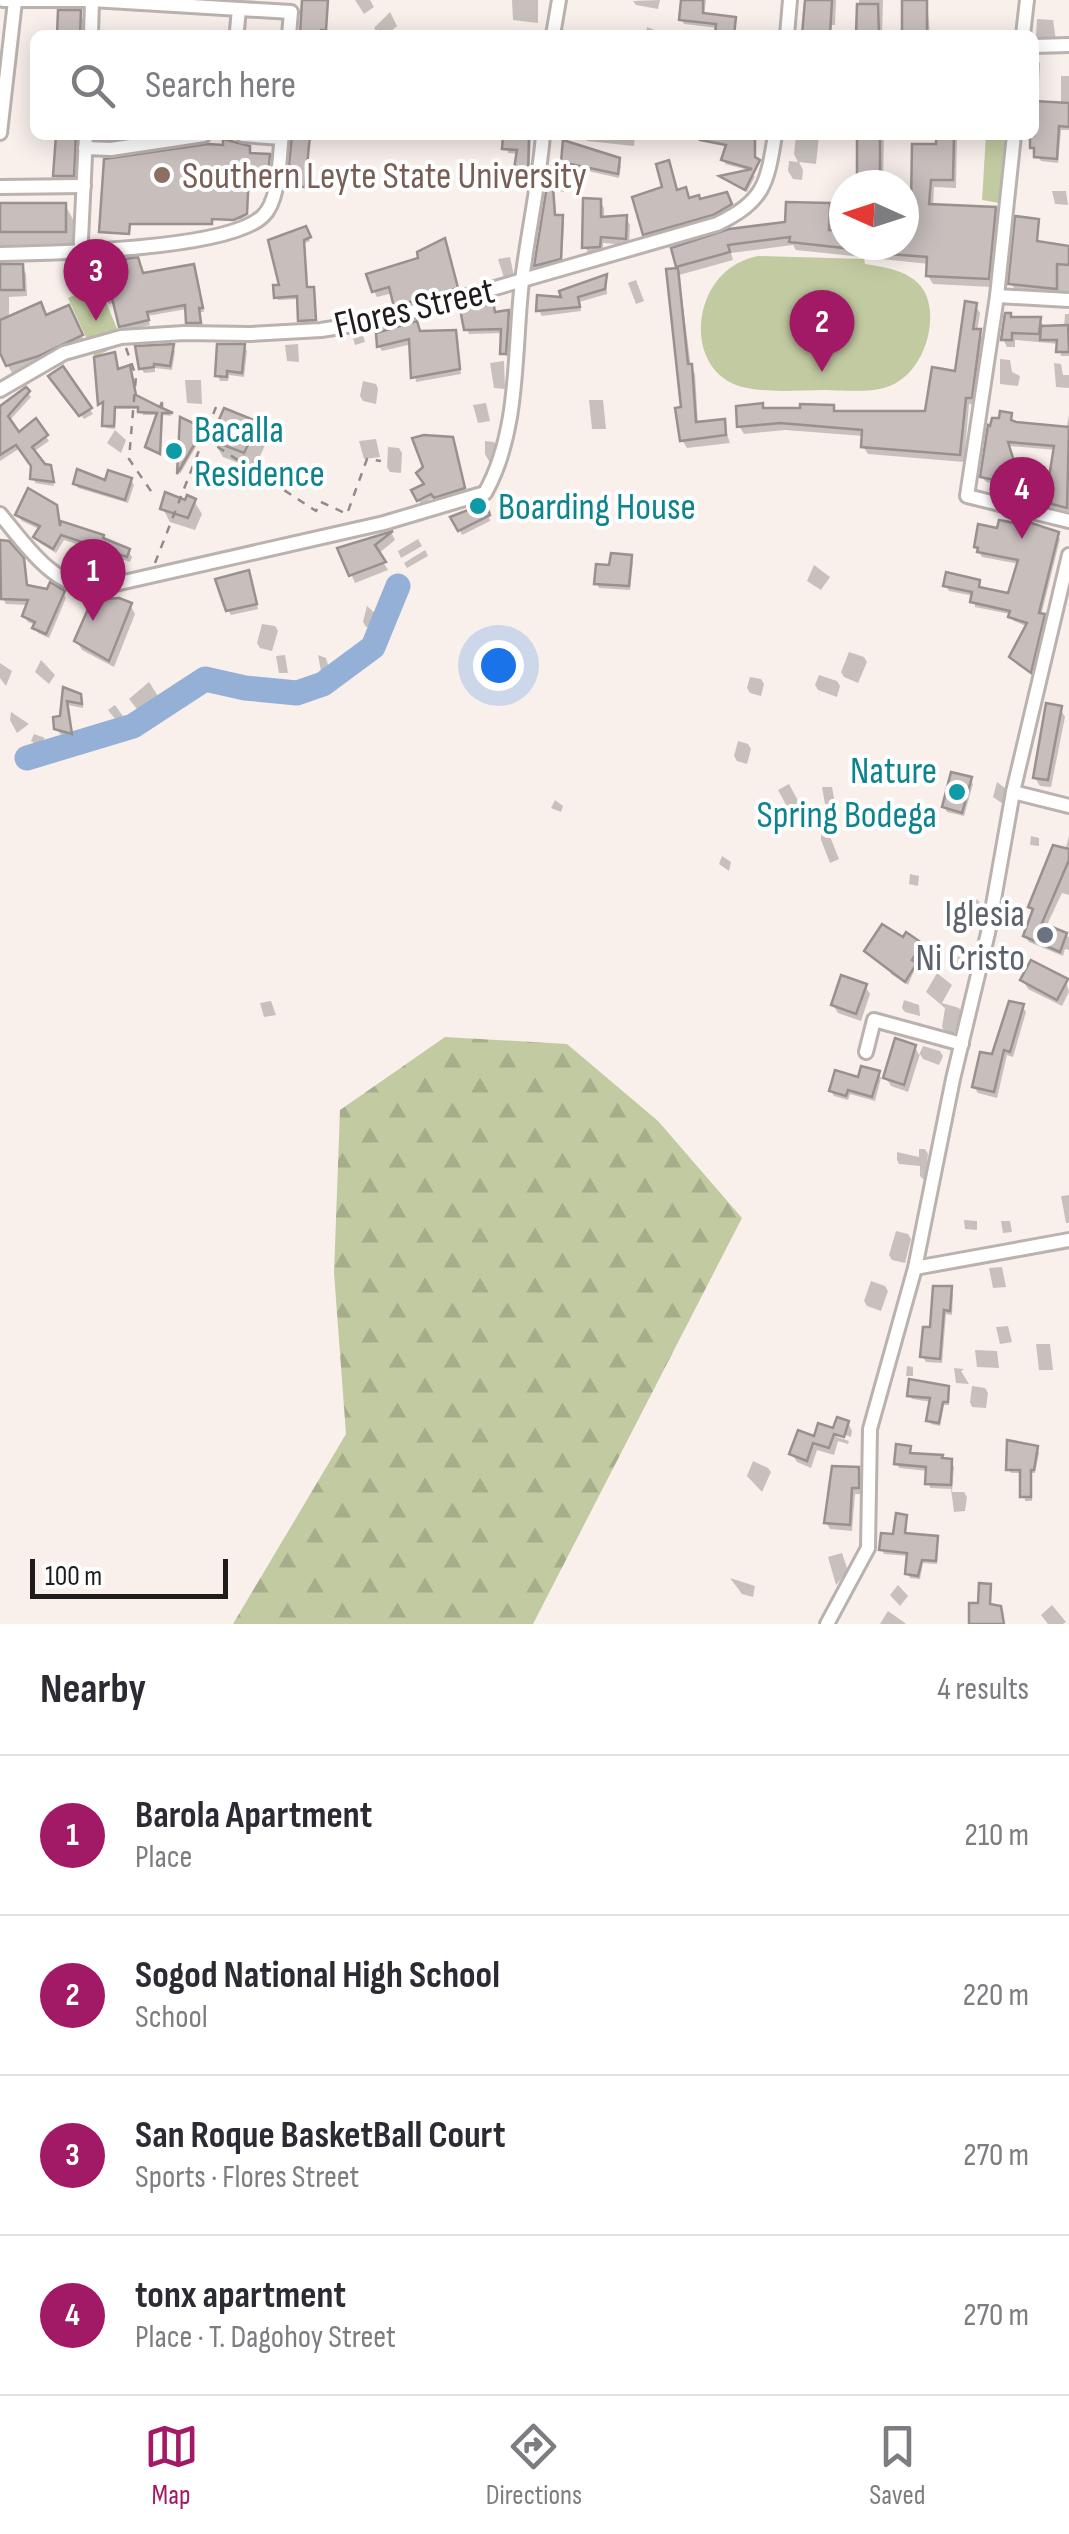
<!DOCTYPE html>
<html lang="en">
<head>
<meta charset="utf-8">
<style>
	body { margin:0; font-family:"Sofia Sans Condensed",sans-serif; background:#f2f2f3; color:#2b2b33 }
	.compass { position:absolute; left:829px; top:170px; width:90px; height:90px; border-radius:50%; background:#fff; box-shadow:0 5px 25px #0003; rotate:273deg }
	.scale { position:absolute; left:30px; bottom:25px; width:198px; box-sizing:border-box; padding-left:10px; border:5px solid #1f1c1b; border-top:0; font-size:28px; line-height:35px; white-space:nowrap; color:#1f1c1b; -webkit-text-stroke:8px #fff; paint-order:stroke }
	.you { position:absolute; left:498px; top:665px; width:35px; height:35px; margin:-25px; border:8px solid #fff; border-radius:50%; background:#1a73e8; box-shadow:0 0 0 15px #1a73e833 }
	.badge { display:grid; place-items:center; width:65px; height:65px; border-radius:50%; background:#a21a65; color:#fff; font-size:32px; font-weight:700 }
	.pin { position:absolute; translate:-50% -82px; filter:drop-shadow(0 2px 5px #0008) }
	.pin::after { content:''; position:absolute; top:52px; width:35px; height:30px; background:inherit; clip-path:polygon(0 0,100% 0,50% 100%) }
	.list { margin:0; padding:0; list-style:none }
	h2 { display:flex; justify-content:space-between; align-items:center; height:130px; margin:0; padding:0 40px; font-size:42px }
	h2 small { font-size:32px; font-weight:400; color:#7c7c81 }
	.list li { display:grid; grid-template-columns:65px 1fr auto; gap:30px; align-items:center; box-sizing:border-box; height:160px; padding:0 40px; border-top:2px solid #e1e1e2 }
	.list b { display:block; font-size:38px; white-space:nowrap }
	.list p { margin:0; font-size:32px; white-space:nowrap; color:#7c7c81 }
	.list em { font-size:32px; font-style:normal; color:#7c7c81 }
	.icon { flex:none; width:55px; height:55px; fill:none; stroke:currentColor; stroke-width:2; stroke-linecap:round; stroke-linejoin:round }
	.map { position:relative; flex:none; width:1069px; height:1624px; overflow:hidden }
	.search { position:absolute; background:#fff; box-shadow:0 5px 25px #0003; left:30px; right:30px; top:30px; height:110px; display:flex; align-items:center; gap:25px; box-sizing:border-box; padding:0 35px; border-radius:15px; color:#7c7c81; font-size:38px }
	.sheet { height:770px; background:#fff }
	nav { display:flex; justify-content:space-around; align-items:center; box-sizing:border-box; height:140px; border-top:2px solid #e1e1e2; background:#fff; font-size:28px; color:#7c7c81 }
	nav a { display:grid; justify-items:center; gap:5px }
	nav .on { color:#a21a65 }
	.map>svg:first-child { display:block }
</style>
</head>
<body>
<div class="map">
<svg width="1069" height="1624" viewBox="0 0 1069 1624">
	<defs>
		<pattern id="forest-firs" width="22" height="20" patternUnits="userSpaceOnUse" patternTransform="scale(2.5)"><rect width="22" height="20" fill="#c2caa2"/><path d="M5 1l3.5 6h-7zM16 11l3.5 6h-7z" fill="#a6ad8b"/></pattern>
	</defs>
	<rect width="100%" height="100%" fill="#f9f0ec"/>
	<!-- forest -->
	<path fill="url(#forest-firs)" d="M445,1037L567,1044L658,1121L742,1218L533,1624H233L346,1434L334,1273L340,1110Z"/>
	<!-- pitch -->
	<g fill="#c2caa2">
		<path d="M986,135H1005L999,203L982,200Z"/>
		<path d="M758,256L864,259L865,264C900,269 933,277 930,322C929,343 918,369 899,381C880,395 846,390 824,390C799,390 772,393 747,388C704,380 692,334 707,298C717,275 734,261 758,256Z"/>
		<path d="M99,285L123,343L95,357L68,298Z"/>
	</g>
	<!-- shadow -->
	<g fill="#0003">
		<path d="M355,0H370L374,7L364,14Z"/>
		<path d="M512,0H538V23L513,20Z"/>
		<path d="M660,0L658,9L636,5L633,1Z"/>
		<path d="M691,0H706L704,16L735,19L736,35H717L718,28L684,24L682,20Z"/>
		<path d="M807,0H836L835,25H832L830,35H806Z"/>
		<path d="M859,0H883L882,35H858Z"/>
		<path d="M905,0H927L930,35H904Z"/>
		<path d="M390,12L397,26L387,35H379L374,28Z"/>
		<path d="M80,13L84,21V35H59Z"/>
		<path d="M1037,19L1053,20L1056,40H1038L1036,36Z"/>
		<path d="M647,27L667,35H645Z"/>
		<path d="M147,31H171L173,35H147Z"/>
		<path d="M1034,58L1040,63L1038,104L1061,105V76H1069V130H1061L1058,163L1041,161L1032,147Z"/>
		<path d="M58,135H81L77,141L76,180L59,181L56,176Z"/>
		<path d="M292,135H315V138H310L306,189L289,184Z"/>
		<path d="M506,135H531L529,181L519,179L516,174L519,154L508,153Z"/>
		<path d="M584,135H635L634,146L587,141Z"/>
		<path d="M727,135H754L756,160L752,171L725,164Z"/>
		<path d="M796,135H819L816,164L799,162L803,170L802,180L793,179L788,171L789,161L798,162L794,154Z"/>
		<path d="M860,135H884L883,185H860Z"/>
		<path d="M939,135H957L956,188L934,187L933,206L995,209L1000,217L992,287L933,284L928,276L929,264L796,250L793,245L731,253L733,260L679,275L691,368L695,374L698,425L723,422L730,443L687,448L682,440L684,410L669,271L680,270L674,249L787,224L828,206L833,220L844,221V245H904V207H914L938,147Z"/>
		<path d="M249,155L269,157L268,175L248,174L246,216L241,219L212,220V225H129V235L102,232Z"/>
		<path d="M618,160L621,166L619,178L566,166L563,161Z"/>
		<path d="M668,163L678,192L690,200L730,201L734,212L649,241L645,234L665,188Z"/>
		<path d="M761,165L747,192L723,178L751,173L755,177Z"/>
		<path d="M552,170L564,171L566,175L564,192L554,190L556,217L564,222L562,263L539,269Z"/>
		<path d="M1052,191H1066L1068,205L1055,204Z"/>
		<path d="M600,201L604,208V219L626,218L630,225L629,245L603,243V254H589L585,247Z"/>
		<path d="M65,205L75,223V249H0V206Z"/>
		<path d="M1037,221L1038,244L1069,249V294L1014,288L1011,284Z"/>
		<path d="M305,229L310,241L305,243L307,290L315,293L316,323L302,324L300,299L278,300L276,297Z"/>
		<path d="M447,247L459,295L400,312L393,293L377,297L374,291Z"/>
		<path d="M510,257L514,276L504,278L498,259Z"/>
		<path d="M0,266H22L26,274L27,296L9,297V318L72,315L85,343L43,363L12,373L0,352Z"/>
		<path d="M98,266L143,276L193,267L204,312H200L202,327H191L187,309L147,316L150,325L124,331L115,302L109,304L106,300Z"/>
		<path d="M606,278L607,294L579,302L581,311L542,316L539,311L540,298L564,299Z"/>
		<path d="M636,280L644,301L636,304L628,283Z"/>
		<path d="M492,304L496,315L508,312L510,316L508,357L502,353L503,333L469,334L467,329Z"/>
		<path d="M975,305L980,313L977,332L984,339L975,405L969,404L964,462L868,454L863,446L864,436L785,430L744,434L739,426L762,406L765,411L833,407L836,413H927L957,374Z"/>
		<path d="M1065,314H1069V356H1061L1059,344L1015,340V347H1007L1003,339L1012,319L1040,320L1045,328H1064Z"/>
		<path d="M455,332L461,374L416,382L412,344L382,351L379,346L420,333Z"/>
		<path d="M363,336L365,342L355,345L353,338Z"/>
		<path d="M298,344L299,362L287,361L285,345Z"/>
		<path d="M172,346L175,351L172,370L155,368V372L144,373L141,368Z"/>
		<path d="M244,346L247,351L244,377L229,375L228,381H220L218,376Z"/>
		<path d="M97,359L118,372L136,398L161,410L162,408L172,416L162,415L161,456L148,447L159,415H143L141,409H116L115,429L106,428Z"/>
		<path d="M1000,359L1010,360L1012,372L1020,376L1018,386L1000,384Z"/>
		<path d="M504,361L505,389L494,388L490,363Z"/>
		<path d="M1054,363L1061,364L1063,375H1069V388L1056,387Z"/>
		<path d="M63,370L93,414L84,419L54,381Z"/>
		<path d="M185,380H201L202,404L187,403Z"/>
		<path d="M363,381L376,384L378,389L376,404L363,401L360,396Z"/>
		<path d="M28,393L31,397L9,421L19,435L36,422L49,441L33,452L43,466L49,467L54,486L35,483L34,467L20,448L0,461V410Z"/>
		<path d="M589,400H603L606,429H592Z"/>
		<path d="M486,403L490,421L478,423L473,405Z"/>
		<path d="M1011,415L1013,425L1066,430L1069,415V512L1035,503L1031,498L1049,493L1056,450L1009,446L1018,479L1003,477L1001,485L986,482L982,477Z"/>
		<path d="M183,420L204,433L180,474Z"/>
		<path d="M257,424L267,441L254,469L223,457L213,440Z"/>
		<path d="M115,430L126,440L121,453L107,443Z"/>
		<path d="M376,439L380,457L364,459L359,441Z"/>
		<path d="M452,439L466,493L438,501L435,497L421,504L414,491L427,485Z"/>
		<path d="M485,441L494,442L500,453L491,465L485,454Z"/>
		<path d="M388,447L399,448L402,453L401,473L390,472L387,467Z"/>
		<path d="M131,480L134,485L128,503L78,488L75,483Z"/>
		<path d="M194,501L202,514L195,530L170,522L163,509Z"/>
		<path d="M55,507L60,523L102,537L105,542L128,551L132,557L130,562L64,540L56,553L40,543L36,537L41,530L22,521L18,515Z"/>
		<path d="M488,511L490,521L462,535L454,518Z"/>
		<path d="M392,534L395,540L378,554L388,570L355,583L340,549Z"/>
		<path d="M1057,534L1060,539L1041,616L1046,622L1033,676L1012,657L1028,627L1014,621L1010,614L975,607L974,596L949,591L946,586L978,582L981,590L1010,596L1019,564L982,557L976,547Z"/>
		<path d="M418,539L422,546L401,558L398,551Z"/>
		<path d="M0,542L8,544L22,560L28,588L63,592L66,598L49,638L38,633L36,625L28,622L24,616L29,605L6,604L3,599Z"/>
		<path d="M425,550L428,556L407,568L404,563Z"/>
		<path d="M631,558L633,562L630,590L599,588L597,583L611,568Z"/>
		<path d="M814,565L830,577L821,590L807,581Z"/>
		<path d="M251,578L258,609L231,615L228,610Z"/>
		<path d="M130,605L135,614L114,667L82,650L77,641Z"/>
		<path d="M367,606L378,616L375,627H366L363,622Z"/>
		<path d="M262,624L275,626L278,631L272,651L260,648L257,643Z"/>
		<path d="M849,652L864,657L867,662L858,683L844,677L841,672Z"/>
		<path d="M285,655L288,673H279L276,656Z"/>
		<path d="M318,655L326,658L331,675L321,671Z"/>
		<path d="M41,660L55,675L49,684L35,672Z"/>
		<path d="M0,663L12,671L6,686L0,678Z"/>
		<path d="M819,675L837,681L840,686L837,697L818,690L815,685Z"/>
		<path d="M750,677L761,679L764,684L761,696L750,693L747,688Z"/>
		<path d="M149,682L158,696L137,709L129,699Z"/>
		<path d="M66,691L80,696L83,701V708L68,705L73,737L60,734L57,728L62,719Z"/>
		<path d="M115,705L125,719L120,725L108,710Z"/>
		<path d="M1060,708L1065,717L1051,787L1040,786L1035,778Z"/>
		<path d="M11,712L29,724L17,733L10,720Z"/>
		<path d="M34,734L45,738L39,746L31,741Z"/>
		<path d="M738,741L748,744L751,749L747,764L737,761L734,756Z"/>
		<path d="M970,779L973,784L964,816L947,812L944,807Z"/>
		<path d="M997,782L1006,789L1003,804L993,797Z"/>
		<path d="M789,784L802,808L791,814L778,790Z"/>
		<path d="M822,787H832L835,804H825Z"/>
		<path d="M555,800L563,806L561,812L551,808Z"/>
		<path d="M827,829L839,859L830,863L821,840V831Z"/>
		<path d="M1031,836L1039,838V846L1030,845Z"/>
		<path d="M1069,836V895L1062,893L1046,927L1069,937V950L1065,949L1063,956L1029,942L1025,936L1035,913L1031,907L1065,851Z"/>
		<path d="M722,856L731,862L729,871L719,864Z"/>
		<path d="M910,874L919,876L918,886L909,884Z"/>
		<path d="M966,897L978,900L981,905L978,916L966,910L963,905Z"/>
		<path d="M904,940L921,945L923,950L908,985L891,974L889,968L867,951Z"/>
		<path d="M959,955L970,958L973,963L971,972L959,968L956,963Z"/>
		<path d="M937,973L952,985L942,1003L959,1008L962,1013L956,1034L945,1032L942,1027L945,1008L926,992Z"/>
		<path d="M1023,980L1066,981L1069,992L1062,1006L1028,989Z"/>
		<path d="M865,986L870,994L861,1021L838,1013L833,1005Z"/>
		<path d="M904,1000L919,1005L920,1016L905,1012L902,1008Z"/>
		<path d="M271,1001L276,1015L264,1017L260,1003Z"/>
		<path d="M1022,1006L1026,1012L1013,1057L1007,1055L997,1098L978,1093L974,1087Z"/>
		<path d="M923,1046L940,1051L943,1056L939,1065L923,1059L920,1054L908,1092L891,1086L886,1078L915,1047L919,1055Z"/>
		<path d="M878,1073L881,1078L875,1101L850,1094L848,1100L834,1096L831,1091Z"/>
		<path d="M919,1149H925L928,1154L925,1181L920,1176V1166L899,1164L897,1160V1152L919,1157Z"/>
		<path d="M1069,1195V1223H1066L1061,1196Z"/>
		<path d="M964,1220L977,1221V1230L965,1229Z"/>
		<path d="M1001,1221H1010L1012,1232L1003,1233Z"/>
		<path d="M896,1231L908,1234L911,1239L905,1263L892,1260L889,1255Z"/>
		<path d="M1002,1267L1006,1287L993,1288L989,1268Z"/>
		<path d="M871,1281L885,1286L888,1291L881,1311L867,1306L864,1301Z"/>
		<path d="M950,1289L953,1294L952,1315L946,1314L942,1363L926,1362L923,1357Z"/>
		<path d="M1008,1326L1012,1342L1000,1344L996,1327Z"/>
		<path d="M1036,1344H1050L1053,1370H1039Z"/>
		<path d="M975,1350L997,1351L999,1368L977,1367Z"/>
		<path d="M907,1366L913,1367V1376H906Z"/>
		<path d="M954,1368L964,1369L961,1371L969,1384L956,1383Z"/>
		<path d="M972,1386L985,1388L988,1393L986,1408L972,1407L970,1402Z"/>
		<path d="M948,1388L949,1405H944L940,1426L931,1424L929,1420L932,1402L912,1399L909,1395Z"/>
		<path d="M848,1423L852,1431L851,1437L837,1432V1437L849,1441L848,1444L838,1441L834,1455L817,1450L811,1468L797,1462L792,1454Z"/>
		<path d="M909,1448L912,1455L951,1462L954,1467L952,1492H964L967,1497L965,1511L954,1512L951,1489L930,1488L928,1471L899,1468L897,1463Z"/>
		<path d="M1037,1448L1039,1453L1035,1473H1032V1501H1025L1022,1473H1011L1008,1469Z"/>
		<path d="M753,1461L768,1468L771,1472L762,1492L747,1476Z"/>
		<path d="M858,1469L862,1476V1494H855L852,1531L830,1529L826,1522Z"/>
		<path d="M906,1517V1536L936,1538L938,1542L937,1564L923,1563L920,1579L910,1578L908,1574L909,1556L884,1554L882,1550L895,1536Z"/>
		<path d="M842,1553L848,1571L836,1585L828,1557Z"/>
		<path d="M730,1578L755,1586L753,1597L742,1594Z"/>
		<path d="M898,1585L908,1596L900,1606L890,1595Z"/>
		<path d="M1052,1605L1066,1622L1063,1624H1048L1041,1615Z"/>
		<path d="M888,1611L905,1623L906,1624H880Z"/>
	</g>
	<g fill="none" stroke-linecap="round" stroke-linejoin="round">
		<!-- river -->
		<path stroke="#95b0d6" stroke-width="25" d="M27,758L133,726L205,679L245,688L297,693L323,684L373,647L398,586"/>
	</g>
	<!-- building -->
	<g fill="#c8bfbd" stroke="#9a918f" stroke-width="2.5">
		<path d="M302,0H328L326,30H321V35H300Z"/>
		<path d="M681,0H703V13L736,17L734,35H715L716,24L679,20Z"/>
		<path d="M805,0H832L830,35H802Z"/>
		<rect x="902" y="0" width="25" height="35"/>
		<path d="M857,4H878L879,35H856Z"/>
		<path d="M58,10H81L80,35H57Z"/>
		<path d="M1034,101L1069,103V127L1059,126L1057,159L1034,157V148H1030V135H1034Z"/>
		<path d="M56,135H76L74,176H53Z"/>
		<path d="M292,135H310L305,187L287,185Z"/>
		<path d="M503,135H529L528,177L513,175L517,150L502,149Z"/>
		<path d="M701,135H755V157L760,160L745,190L719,176L752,169L721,160L726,145L700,140Z"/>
		<rect x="857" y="135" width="23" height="50"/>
		<path d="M936,135H954L953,180H931L929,204L996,207L989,279L926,276L927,257L877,253V245H904V205H911L912,144H936Z"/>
		<path d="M223,139L250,146V153L270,154L268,175L249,173L247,214L234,220L212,219V224H130L129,234L99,232L104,159L208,144L223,145Z"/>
		<path d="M563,140L620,158L618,174L561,162Z"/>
		<path d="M669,160L677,190L686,187L689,198L699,195L700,199L727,192L732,204L713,215L643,235L632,197L662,187L656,164Z"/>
		<path d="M550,167L566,169L563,188L553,187L555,215H563L561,259L534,266Z"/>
		<path d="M583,198L601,199V217L627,215L626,239L601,237L600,247L582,248Z"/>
		<path d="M786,202L830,203L829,230L844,231V248L789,242L790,237L728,245L730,252L676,267L671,248L729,229L785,222Z"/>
		<rect x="0" y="203" width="66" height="29"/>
		<path d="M1015,216L1039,219L1037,241L1069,246V265L1057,264V289L1008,284Z"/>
		<path d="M306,226L311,237L304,240L307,287H314L316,320L298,321L297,296L274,298L273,285H279L268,240Z"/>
		<path d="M445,238L458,288L394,307L389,287L372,292L366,274L418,258L417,252Z"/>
		<path d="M138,257L143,273L194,264L203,308H199L201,323H186L185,305L147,312L149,320L119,327L112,298L104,300L95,264Z"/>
		<path d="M0,264H23L24,290H0Z"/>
		<path d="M678,268L688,364H692L696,422L725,419L726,435L680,441L675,408L681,407L666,269Z"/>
		<path d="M607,274L605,289L578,297L580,307L536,311L537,295L561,297L559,291Z"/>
		<path d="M493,301L495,312L509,310L506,354H500L501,329L464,330L460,309Z"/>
		<path d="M965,301L977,303L973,329H981L972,398H966L960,455L861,447L862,430L780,423L737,427L736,406L763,403V408H800V404L834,405V411H925L932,367L955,371Z"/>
		<path d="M41,302L46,315L69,305L83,335L39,356L6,366L0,353V320Z"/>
		<path d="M1005,313H1011V317H1041L1039,334L1012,333V340H1001Z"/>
		<path d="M417,321L420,331L456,330L460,369L411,378L409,339L377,347L376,333Z"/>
		<path d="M1068,325L1069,352H1056L1057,340H1040L1041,326Z"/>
		<path d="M174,344L170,366L154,364V367L139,369L135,346Z"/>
		<path d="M217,344H245L242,373L227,371V377L215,376Z"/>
		<path d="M115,352L118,369L130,365L136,395L160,407L162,402V408L173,413H162L160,454L145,447L157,413L138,412V407H115L114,426H102L103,402L98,405L94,357Z"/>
		<path d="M63,366L92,408L79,416L48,376Z"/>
		<path d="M26,387L30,391L8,416L19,432L36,418L48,435L32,447L45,464L51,465L54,482L30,479L31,466L16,445L0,455V406Z"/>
		<path d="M224,408L259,422L244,453L210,440Z"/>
		<path d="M1000,411L1012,413L1011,420L1016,422L1069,427L1067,508L1029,498L1031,486L1047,490L1054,446L1008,442L1018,474L1001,472L999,481L980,477L988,425L990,426L992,418H999Z"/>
		<path d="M180,417L204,428L177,474Z"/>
		<path d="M424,435L453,437L465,488L434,498L431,494L417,501L411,490L424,484L416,473L423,467L412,438Z"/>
		<path d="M77,469L105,480L108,470L132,478L125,500L73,484Z"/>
		<path d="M28,488L57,505L60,526L61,521L104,535L103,538L130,549L127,557L61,535L53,549L33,537L40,526L15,515Z"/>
		<path d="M165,492L185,500L187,495L196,499L188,518L160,509Z"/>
		<path d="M486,503L490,515L458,531L450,517Z"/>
		<path d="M1016,518L1059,532L1039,613L1045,614L1031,673L1009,657L1027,623L1008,617L1010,611L970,602L972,592L943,586L946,572L980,580L979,587L1008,593L1018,560L977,552L978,548L974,547L978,524L997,528L999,520L1015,523Z"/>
		<path d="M393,531L375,545L386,562L349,576L337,548Z"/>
		<path d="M0,540L9,541L24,558L27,585L47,589L50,582L65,591L46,634L32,628L35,622L22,616L28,600L1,599Z"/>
		<path d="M611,553L632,555L629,586L594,584L596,564L609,565Z"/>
		<path d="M249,570L257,604L226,611L215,579Z"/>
		<path d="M119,598L132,603L109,661L74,641L92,600Z"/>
		<path d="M63,687L81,694L82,704L67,701L72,734L54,729L53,717L60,716Z"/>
		<path d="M1046,703L1062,706L1048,780L1033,778Z"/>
		<path d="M951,772L972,777L962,813L942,807Z"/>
		<path d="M1053,845L1069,849V860L1042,923L1067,933L1060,952L1023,936L1033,909L1028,907Z"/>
		<path d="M882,924L903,937L906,932L922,943L912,960L917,963L905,982L864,951Z"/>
		<path d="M1031,960L1068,979L1057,1000L1020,980Z"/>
		<path d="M841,975L867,984L856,1014L831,1005Z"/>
		<path d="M1009,1001L1024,1004L1010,1052L1004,1050L994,1092L972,1087L980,1052L992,1054Z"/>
		<path d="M895,1038L916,1045L904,1085L883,1078Z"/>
		<path d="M861,1066L880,1071L872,1097L848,1090L846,1096L829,1091L835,1070L858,1077Z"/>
		<path d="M933,1286H952L950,1311L944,1310L940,1359L920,1357L923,1327H930Z"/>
		<path d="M909,1379L949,1386L948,1402H943L939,1423L926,1421L930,1398L907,1396Z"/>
		<path d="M837,1417L849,1421L844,1437L834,1434L829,1448L813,1443L807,1461L789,1454L798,1430L814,1436L818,1423L833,1428Z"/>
		<path d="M1007,1440L1038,1446L1034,1470H1031V1497H1020V1470H1006Z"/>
		<path d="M896,1444L911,1446L910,1453L943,1455L942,1458L952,1459L951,1485L925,1484L926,1467L894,1464Z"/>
		<path d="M832,1466L859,1467V1488H852L850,1525L824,1523Z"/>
		<path d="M896,1513L907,1515L905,1533L938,1536L936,1561L922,1560L918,1576L905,1574L907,1553L879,1550L881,1533L893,1534Z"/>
		<path d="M979,1583L991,1584L990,1604L1001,1606L1004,1624H969V1603H978Z"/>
	</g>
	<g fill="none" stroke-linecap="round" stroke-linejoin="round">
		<defs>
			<g id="minor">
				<path d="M3,0H92L291,12L289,35"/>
				<path d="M237,30L239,9"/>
				<path d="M91,35L92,0"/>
				<path d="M553,35L559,0"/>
				<path d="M787,35L790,0"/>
				<path d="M1023,35L1027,0"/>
				<path d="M1034,46L1069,45"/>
				<path d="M0,133L15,1"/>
				<path d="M243,135L281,138"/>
				<path d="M1014,135L997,296L967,496L1069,521"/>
				<path d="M85,148L111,149L204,135"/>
				<path d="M0,187L84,186"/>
				<path d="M0,254C52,253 228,250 263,216C280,200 279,157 282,135"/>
				<path d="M79,281L86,135"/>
				<path d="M997,296L1069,300"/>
				<path d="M0,390L64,353L121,337L184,333L250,334L321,330L384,320L717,224C764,201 767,185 775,135"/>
				<path d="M0,514C25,544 51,584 93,589L384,523L485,493C520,431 514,350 522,281C528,232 539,184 543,135"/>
				<path d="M1013,792L1069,806"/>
				<path d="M866,1052L874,1020L962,1044"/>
				<path d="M915,1268L1069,1240"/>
				<path d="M827,1624L868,1548L870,1429L915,1268L953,1079L988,933L1013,792L1069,555"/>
			</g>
		</defs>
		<!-- minor casing -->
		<use href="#minor" stroke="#bab2af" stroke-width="18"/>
		<!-- path -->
		<g stroke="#928c89" stroke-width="2.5" stroke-dasharray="8 8" stroke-linecap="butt">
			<path d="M126,348L136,376L129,459L155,497"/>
			<path d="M204,438L316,511L321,502L347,514L367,459L381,461"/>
			<path d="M155,563L216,407"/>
		</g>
		<!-- minor -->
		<use href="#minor" stroke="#fff" stroke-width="12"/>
	</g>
	<!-- markers -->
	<circle fill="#8d6e63" stroke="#fff" stroke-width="4" cx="162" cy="175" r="10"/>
	<g fill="#0f9aa8" stroke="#fff" stroke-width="4">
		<circle cx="174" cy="451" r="10"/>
		<circle cx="478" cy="506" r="10"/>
		<circle cx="957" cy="792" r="10"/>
	</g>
	<circle fill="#6b7280" stroke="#fff" stroke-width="4" cx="1045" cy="935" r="10"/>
	<g text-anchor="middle" stroke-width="8" stroke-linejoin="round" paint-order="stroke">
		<!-- education labels -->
		<g font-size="38" fill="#785e54" stroke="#fff" text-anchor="start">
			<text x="182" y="188">Southern Leyte State University</text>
		</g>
		<!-- street labels -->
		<g font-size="38" fill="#1f1c1b" stroke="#fff">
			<text transform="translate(414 307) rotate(-13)" y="13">Flores Street</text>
		</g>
		<!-- culture labels -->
		<g font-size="38" fill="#0d838f" stroke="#fff" text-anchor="start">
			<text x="194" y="442">Bacalla<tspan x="194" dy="44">Residence</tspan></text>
			<text x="498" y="519">Boarding House</text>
			<text x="937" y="783" text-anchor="end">Nature<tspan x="937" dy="44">Spring Bodega</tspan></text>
		</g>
		<!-- worship labels -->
		<g font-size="38" fill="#5b616d" stroke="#fff" text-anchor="end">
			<text x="1025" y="926">Iglesia<tspan x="1025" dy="44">Ni Cristo</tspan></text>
		</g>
	</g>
</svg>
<svg class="compass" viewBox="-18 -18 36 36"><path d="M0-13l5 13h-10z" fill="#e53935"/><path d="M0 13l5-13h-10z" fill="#7c7c81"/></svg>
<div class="scale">100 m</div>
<div class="you"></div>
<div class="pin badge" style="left:93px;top:621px">1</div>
<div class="pin badge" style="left:822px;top:372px">2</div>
<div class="pin badge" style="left:96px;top:321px">3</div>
<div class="pin badge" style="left:1022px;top:539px">4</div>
<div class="search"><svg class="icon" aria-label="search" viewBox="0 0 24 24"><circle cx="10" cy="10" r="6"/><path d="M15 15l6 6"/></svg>Search here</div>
</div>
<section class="sheet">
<h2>Nearby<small>4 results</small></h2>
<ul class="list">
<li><span class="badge">1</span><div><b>Barola Apartment</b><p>Place</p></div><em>210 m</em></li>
<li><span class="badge">2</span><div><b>Sogod National High School</b><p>School</p></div><em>220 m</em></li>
<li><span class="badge">3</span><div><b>San Roque BasketBall Court</b><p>Sports · Flores Street</p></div><em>270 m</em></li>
<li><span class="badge">4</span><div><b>tonx apartment</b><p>Place · T. Dagohoy Street</p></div><em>270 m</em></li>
</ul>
</section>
<nav>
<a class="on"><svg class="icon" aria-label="map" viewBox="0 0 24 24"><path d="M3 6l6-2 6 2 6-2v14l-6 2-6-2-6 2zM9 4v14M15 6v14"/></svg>Map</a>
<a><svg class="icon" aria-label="directions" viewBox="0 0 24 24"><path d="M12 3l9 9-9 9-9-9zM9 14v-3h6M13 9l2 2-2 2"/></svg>Directions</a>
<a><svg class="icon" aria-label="saved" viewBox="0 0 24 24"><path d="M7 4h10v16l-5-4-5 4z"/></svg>Saved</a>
</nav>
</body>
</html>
